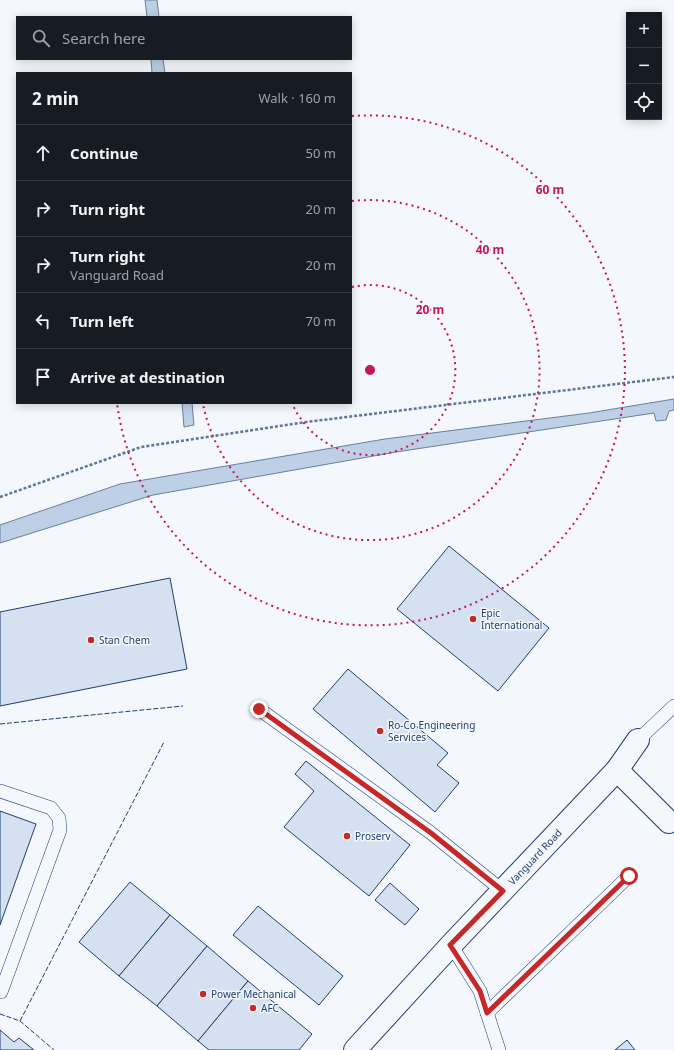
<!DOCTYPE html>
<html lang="en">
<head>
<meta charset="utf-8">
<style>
	body { margin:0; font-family:"Noto Sans",sans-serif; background:#242831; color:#f1f3f6 }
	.controls { position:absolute; right:12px; top:12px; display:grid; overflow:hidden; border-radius:0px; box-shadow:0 2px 10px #0003 }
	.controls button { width:36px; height:36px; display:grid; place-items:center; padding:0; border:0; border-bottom:1px solid #363941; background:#171b24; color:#f1f3f6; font:20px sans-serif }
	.stop { position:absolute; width:12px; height:12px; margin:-9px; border:3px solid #c62828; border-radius:50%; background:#fff }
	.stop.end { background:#c62828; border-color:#fff; box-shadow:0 1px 4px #0008 }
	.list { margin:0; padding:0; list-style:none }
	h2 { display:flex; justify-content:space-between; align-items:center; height:52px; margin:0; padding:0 16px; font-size:17px }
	h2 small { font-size:13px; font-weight:400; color:#9ea1a6 }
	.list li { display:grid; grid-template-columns:26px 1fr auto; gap:12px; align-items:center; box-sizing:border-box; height:56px; padding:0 16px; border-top:1px solid #363941 }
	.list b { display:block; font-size:15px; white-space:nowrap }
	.list p { margin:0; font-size:13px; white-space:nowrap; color:#9ea1a6 }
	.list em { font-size:13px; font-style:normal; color:#9ea1a6 }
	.icon { flex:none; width:22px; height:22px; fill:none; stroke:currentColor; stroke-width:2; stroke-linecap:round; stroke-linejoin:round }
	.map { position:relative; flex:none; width:674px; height:1050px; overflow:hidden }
	.search { position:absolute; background:#171b24; box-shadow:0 2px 10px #0003; left:16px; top:16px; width:336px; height:44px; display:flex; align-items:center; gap:10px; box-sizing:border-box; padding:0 14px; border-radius:0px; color:#9ea1a6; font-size:15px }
	.panel { position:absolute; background:#171b24; box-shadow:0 2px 10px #0003; left:16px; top:72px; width:336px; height:332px; border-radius:0px }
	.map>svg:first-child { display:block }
</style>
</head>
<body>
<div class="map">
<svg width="674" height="1050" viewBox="0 0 674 1050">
	<rect width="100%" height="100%" fill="#f4f7fb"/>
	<!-- water -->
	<g fill="#bed0e5" stroke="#687fa3">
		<path d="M145,0H157L159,17H147Z"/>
		<path d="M151,59H163L165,73H152Z"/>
		<path d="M674,399V410L669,411L666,420L656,421L654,413L396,452L153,495L0,543V525L120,484L385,439L589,413Z"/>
		<path d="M182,403H192L194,425L184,427Z"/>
	</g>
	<!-- building -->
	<g fill="#d5e0f0" stroke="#1d3f73">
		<path d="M449,546L549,628L498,691L397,609Z"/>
		<path d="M170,578L187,669L0,706V612Z"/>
		<path d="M348,669L448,753L437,765L459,783L435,812L313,709Z"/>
		<path d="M306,761L410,845L369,896L284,827L314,791L295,774Z"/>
		<path d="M0,811L36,824L0,925Z"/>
		<path d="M130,882L170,915L119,976L79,942Z"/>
		<path d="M390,883L419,909L405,925L375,900Z"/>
		<path d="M258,906L343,976L319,1005L233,935Z"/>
		<path d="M170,915L207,946L157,1006L119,976Z"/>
		<path d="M207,946L248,981L198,1041L157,1006Z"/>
		<path d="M248,981L312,1034L299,1050H209L198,1041Z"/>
		<path d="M0,1030L14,1042L19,1038L34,1050H0Z"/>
		<path d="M627,1040L635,1050H615Z"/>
	</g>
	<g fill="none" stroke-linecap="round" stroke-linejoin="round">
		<defs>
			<g id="service">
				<path d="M259,709L431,833L503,891"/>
				<path d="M638,740L674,706"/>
				<path d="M0,791L51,808L59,818L60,830L1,992L0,991"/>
				<path d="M451,945L480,991L499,1050"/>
				<path d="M487,1013L629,876"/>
			</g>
			<g id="minor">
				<path d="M617,770L669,822"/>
				<path id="s1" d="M355,1050L451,945L617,770L638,740"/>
			</g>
		</defs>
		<!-- service casing -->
		<use href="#service" stroke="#1d3f73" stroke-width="14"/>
		<!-- minor casing -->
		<use href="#minor" stroke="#1d3f73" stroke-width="24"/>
		<!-- path -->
		<path stroke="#5e769c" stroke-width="2.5" stroke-dasharray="3 2" stroke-linecap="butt" d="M0,497L141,447L306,422L674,377"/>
		<!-- service -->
		<use href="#service" stroke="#f4f7fb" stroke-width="13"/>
		<!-- minor -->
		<use href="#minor" stroke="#f4f7fb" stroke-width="22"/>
		<!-- fence -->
		<g stroke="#1d3f73" stroke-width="1" stroke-dasharray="5 2" stroke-linecap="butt">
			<path d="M0,724L183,706"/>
			<path d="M0,1014L20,1021L54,1050"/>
			<path d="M20,1021L164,742"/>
		</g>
	</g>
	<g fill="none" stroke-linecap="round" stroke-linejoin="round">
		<!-- route -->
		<path stroke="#c62828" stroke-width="5" d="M259,709L431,833L503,891L450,945L480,991L487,1013L629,876"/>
	</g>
	<!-- distance rings -->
	<g fill="none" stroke="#c2185b" stroke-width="2" stroke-dasharray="2 4">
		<path d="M352 287A85 85 0 1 1 292 403"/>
		<path d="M352 201A170 170 0 1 1 203 404"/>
		<path d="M352 116A255 255 0 1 1 117 403"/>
	</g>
	<!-- markers -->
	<g fill="#c62828" stroke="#f4f7fb" stroke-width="1.5">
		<circle cx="473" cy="619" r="4"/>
		<circle cx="91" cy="640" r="4"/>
		<circle cx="380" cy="731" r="4"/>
		<circle cx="347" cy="836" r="4"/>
		<circle cx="203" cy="994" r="4"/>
		<circle cx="253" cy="1008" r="4"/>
	</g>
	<g text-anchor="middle" stroke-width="3" stroke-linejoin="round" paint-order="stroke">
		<!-- poi labels -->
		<g font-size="10" fill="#1d3f73" stroke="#f4f7fb" text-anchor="start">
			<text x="481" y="617">Epic<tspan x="481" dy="12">International</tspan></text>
			<text x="99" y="644">Stan Chem</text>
			<text x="388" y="729">Ro-Co Engineering<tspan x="388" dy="12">Services</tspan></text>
			<text x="355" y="840">Proserv</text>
			<text x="211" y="998">Power Mechanical</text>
			<text x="261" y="1012">AFC</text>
		</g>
		<!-- street labels -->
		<g font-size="10" fill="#1d3f73" stroke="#f4f7fb">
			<text dy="4" stroke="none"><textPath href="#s1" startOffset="264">Vanguard Road</textPath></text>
		</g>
	</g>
	<circle cx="370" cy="370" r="6" fill="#c2185b" stroke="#f4f7fb" stroke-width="2"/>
	<g font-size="12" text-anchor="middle" font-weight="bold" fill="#c2185b" stroke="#f4f7fb" stroke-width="3" stroke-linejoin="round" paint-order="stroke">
		<text x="550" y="194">60 m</text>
		<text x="490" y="254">40 m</text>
		<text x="430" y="314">20 m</text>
	</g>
</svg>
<div class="controls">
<button>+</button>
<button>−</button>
<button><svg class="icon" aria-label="locate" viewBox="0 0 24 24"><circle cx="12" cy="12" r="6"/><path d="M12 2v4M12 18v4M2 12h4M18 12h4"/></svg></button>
</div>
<div class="stop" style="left:629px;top:876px"></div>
<div class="stop end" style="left:259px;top:709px"></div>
<div class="search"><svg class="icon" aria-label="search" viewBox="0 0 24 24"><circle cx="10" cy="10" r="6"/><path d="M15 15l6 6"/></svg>Search here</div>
<section class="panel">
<h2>2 min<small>Walk · 160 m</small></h2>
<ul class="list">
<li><svg class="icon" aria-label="ahead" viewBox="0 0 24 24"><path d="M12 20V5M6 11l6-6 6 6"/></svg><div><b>Continue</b></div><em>50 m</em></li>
<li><svg class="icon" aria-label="right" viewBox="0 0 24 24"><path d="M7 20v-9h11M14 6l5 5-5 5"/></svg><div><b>Turn right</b></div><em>20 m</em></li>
<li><svg class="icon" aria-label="right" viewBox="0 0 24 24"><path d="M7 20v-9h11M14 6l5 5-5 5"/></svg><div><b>Turn right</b><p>Vanguard Road</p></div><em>20 m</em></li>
<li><svg class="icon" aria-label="left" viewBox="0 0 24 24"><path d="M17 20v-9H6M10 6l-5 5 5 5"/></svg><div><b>Turn left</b></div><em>70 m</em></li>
<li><svg class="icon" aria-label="arrive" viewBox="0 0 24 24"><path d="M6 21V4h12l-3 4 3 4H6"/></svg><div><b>Arrive at destination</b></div></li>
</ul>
</section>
</div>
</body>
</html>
